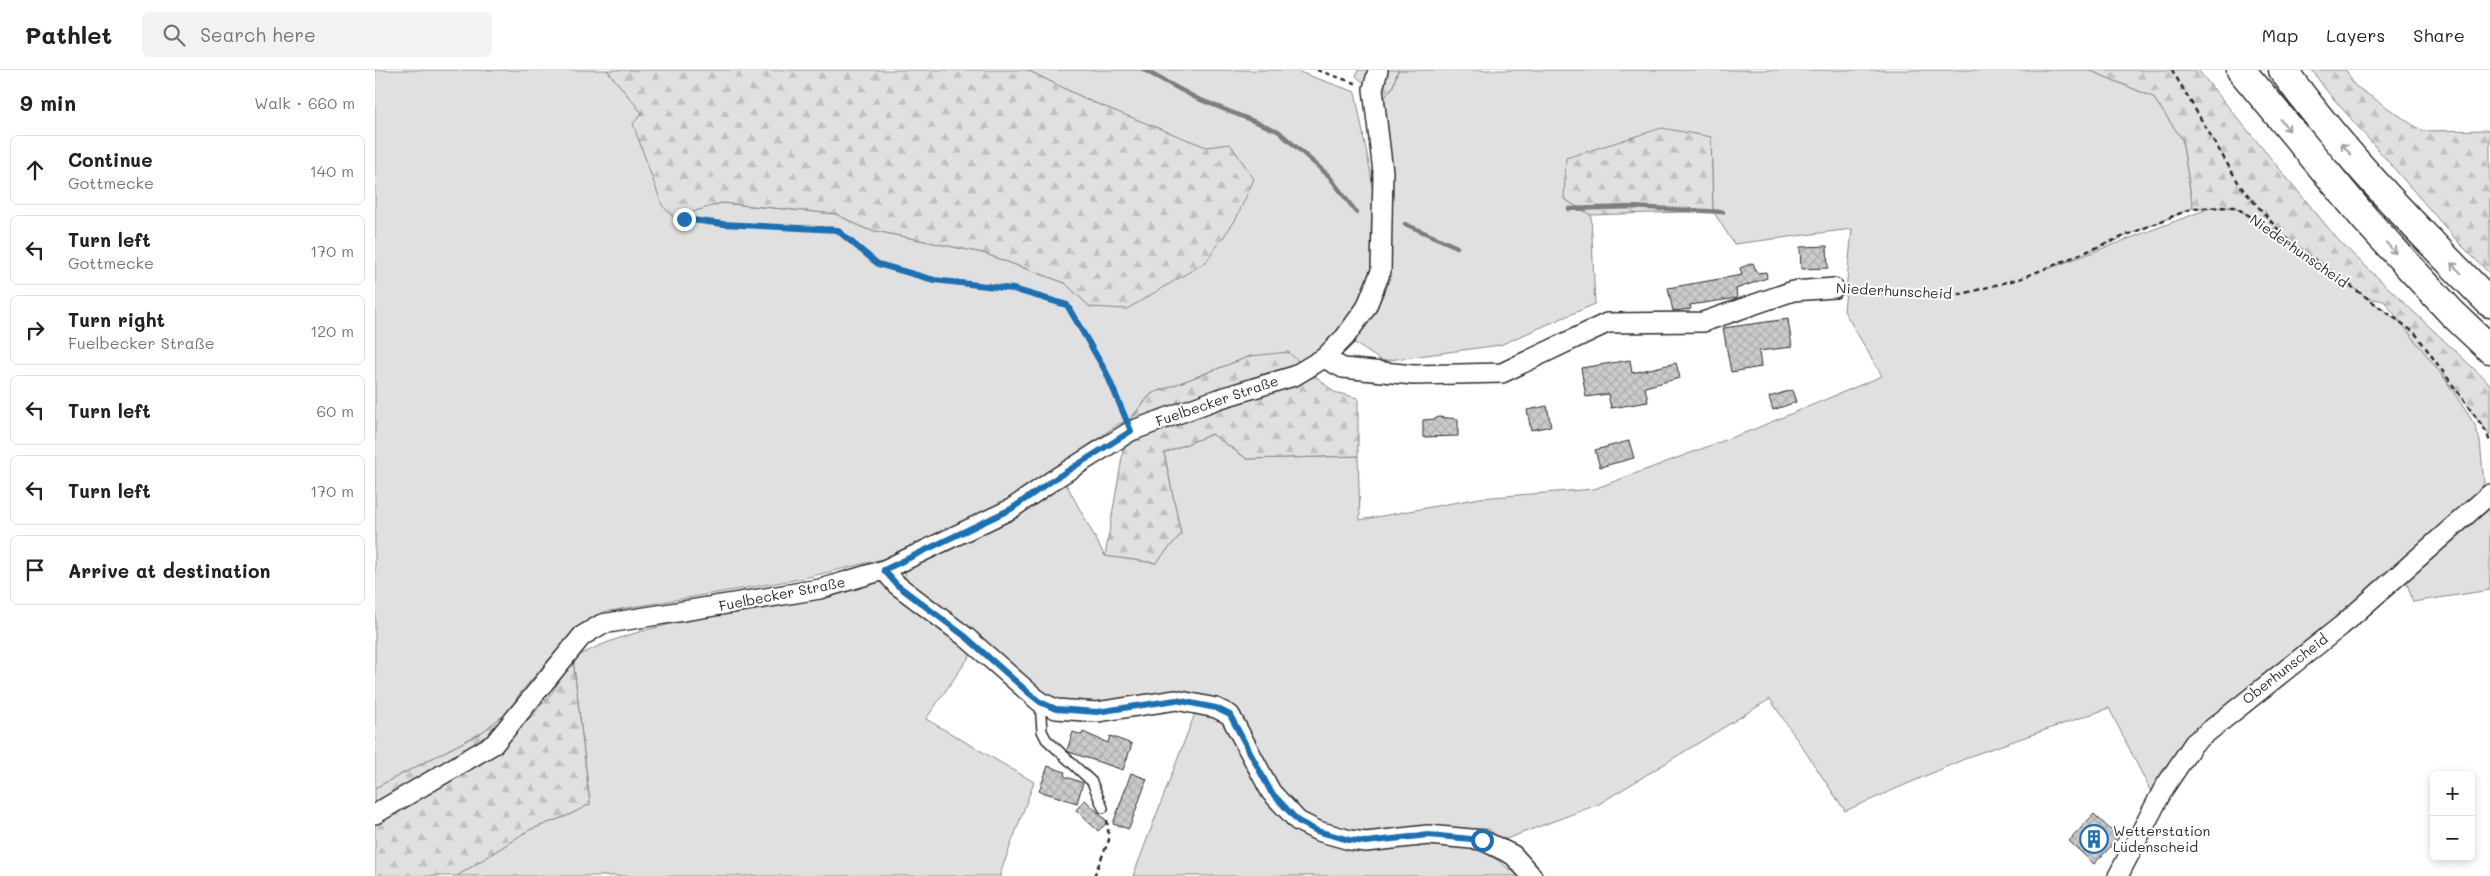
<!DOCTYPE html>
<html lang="en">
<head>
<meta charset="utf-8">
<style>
	body { margin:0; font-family:Mali,sans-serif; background:#f2f2f2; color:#202124 }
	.controls { position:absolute; right:15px; bottom:15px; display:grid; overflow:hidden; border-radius:8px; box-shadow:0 2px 8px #0003 }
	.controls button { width:45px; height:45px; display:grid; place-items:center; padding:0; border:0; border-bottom:1px solid #e0e0e0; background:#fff; color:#202124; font:25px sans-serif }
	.stop { position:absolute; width:15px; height:15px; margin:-11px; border:4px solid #1f6fb2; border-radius:50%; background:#fff }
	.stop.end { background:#1f6fb2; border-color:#fff; box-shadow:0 1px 5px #0008 }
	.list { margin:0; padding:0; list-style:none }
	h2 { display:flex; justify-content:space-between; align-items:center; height:65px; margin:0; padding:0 20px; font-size:21px }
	h2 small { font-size:16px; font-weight:400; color:#757577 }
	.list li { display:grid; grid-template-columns:32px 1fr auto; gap:15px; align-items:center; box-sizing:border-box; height:70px; margin:0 10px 10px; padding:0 10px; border:1px solid #e0e0e0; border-radius:8px }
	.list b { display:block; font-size:19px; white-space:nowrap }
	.list p { margin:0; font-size:16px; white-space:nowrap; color:#757577 }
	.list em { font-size:16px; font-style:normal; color:#757577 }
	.icon { flex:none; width:28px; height:28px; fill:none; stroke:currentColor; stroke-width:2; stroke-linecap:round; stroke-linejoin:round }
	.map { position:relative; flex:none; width:2115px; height:806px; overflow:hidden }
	header { display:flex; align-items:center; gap:30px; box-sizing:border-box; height:70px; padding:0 25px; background:#fff; border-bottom:1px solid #e0e0e0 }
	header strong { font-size:24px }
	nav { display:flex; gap:28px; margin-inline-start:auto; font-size:18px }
	.search { width:350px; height:45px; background:#f2f2f2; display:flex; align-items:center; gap:12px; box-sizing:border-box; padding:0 18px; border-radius:8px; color:#757577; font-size:19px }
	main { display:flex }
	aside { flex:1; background:#fff }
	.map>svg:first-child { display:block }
</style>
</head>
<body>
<header>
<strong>Pathlet</strong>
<div class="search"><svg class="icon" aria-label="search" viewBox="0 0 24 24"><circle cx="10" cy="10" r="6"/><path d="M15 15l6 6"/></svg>Search here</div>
<nav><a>Map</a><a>Layers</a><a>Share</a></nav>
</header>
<main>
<aside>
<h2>9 min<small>Walk · 660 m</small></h2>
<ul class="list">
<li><svg class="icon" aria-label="ahead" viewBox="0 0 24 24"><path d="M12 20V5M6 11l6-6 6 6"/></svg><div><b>Continue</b><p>Gottmecke</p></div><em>140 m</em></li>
<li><svg class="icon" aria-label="left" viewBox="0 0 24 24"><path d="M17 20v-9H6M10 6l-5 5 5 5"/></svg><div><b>Turn left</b><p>Gottmecke</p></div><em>170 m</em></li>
<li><svg class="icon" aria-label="right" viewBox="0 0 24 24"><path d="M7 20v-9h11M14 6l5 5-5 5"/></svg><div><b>Turn right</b><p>Fuelbecker Straße</p></div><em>120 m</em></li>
<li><svg class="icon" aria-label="left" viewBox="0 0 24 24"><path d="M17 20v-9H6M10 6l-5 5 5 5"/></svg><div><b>Turn left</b></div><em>60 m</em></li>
<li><svg class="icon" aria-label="left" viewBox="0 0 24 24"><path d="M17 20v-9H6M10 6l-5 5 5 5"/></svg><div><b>Turn left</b></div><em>170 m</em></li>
<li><svg class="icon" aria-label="arrive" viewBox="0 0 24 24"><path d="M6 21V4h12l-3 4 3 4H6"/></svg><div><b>Arrive at destination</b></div></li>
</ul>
</aside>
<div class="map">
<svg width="2115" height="806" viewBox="0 0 2115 806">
	<defs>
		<pattern id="forest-firs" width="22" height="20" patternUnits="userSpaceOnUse" patternTransform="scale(1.25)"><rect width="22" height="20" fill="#e0e0e0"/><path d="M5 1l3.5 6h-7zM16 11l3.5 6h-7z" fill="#c0c0c0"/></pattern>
		<pattern id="building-cross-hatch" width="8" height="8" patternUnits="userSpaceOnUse" patternTransform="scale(1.25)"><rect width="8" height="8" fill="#cbcbcb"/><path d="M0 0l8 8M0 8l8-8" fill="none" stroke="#aeaeae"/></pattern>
	</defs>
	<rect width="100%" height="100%" fill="#fff"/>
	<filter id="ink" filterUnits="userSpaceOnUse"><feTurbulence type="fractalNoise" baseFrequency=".02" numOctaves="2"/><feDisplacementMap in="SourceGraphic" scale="10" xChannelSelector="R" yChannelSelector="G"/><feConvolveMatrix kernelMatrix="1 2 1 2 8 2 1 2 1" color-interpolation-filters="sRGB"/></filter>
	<g filter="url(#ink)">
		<!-- grass -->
		<g fill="#e0e0e0" stroke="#868686">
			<path d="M0,0H232L267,43L299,147L346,133L461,144L491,159L608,183L690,213L715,237L855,74L831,78L715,31L652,0H919L980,22L996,105L1006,201L1012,205L1018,106L1008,30L1018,16L1023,0H1714L1778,27L1807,69L1818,138L1670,200L1838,137H1860L1909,167L2040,263L2100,355L2105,371L2109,413L2099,432L1836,654L1778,726L1734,638L1601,684L1470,741L1395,629L1224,734L1126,771L1114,759H1052L976,764L928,746L896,709L856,636L841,628L808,623L713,636L687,633L670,624L528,512L531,500L689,410L730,486L781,493L806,464L789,383L837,364L872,389L983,386L985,450L1105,428L1219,419L1377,360L1507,306L1469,241L1477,159L1359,174L1338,141L1336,67L1189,129L1216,145L1220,234L1125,275L1007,291L970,267L927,301L876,286L776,324L755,349L742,355L631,434L516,487L425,509L228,542L195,565L146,622L128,650L126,648L106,663L0,718Z"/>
			<path d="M2115,432V520L2038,532L2030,507Z"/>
			<path d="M490,511L506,512L599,580L551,649L659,712L625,804L626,806H82L154,760L194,745L215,734L198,589C251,558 315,551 374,539C413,531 451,521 490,511Z"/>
			<path d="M822,638L848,653L862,669L919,755L1106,778L1144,806H758Z"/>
		</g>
		<!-- forest -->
		<g fill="url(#forest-firs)" stroke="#868686">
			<path d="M232,0H652L715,31L831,77L855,74L879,109L861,149L831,192L752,239L715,237L690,213L608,183L491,159L461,144L346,133L299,148L287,135L258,54L267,43Z"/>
			<path d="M983,0H1023L1018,16L1008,30L981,6Z"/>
			<path d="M1714,0H1823L1964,171L2115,314V366L2009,231L1992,228L1909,167L1860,137L1818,138L1807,69L1778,27Z"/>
			<path d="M1937,0H1971L1979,15L2047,61L2115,60V204L2083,172L1951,20Z"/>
			<path d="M1287,58L1336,67L1338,141L1216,145L1189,129L1191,88Z"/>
			<path d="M913,282L959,322L983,328V386L872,389L837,364L789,383L806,464L781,493L730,486L753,353L776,324L876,286Z"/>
			<path d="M198,589L215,734L194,745L154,760L82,806H0V752L123,682L175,626Z"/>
			<path d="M126,647L128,650L113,670L0,733V718L106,663Z"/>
		</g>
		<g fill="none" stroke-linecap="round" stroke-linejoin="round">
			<!-- stream -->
			<g stroke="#7e7e7e" stroke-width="4.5">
				<path d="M769,0L821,28L903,61L954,106L981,142"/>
				<path d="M1194,139L1256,137L1348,142"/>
				<path d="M1030,154L1082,177"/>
			</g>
		</g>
		<!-- building -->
		<g fill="url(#building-cross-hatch)" stroke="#2b2b2b">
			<path d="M1452,176L1453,198L1426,199L1425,177Z"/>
			<path d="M1378,193L1382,203L1391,202L1392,208L1361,219L1362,228L1315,235L1316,239L1298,241L1293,218L1367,205L1365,198Z"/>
			<path d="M1413,249L1417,277L1384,281L1386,297L1356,302L1348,258Z"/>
			<path d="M1255,290L1257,303L1301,293L1305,308L1270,317L1273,332L1236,338L1233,324L1211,327L1206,298Z"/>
			<path d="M1417,320L1421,332L1398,340L1394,327Z"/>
			<path d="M1172,336L1176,356L1156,360L1152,340Z"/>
			<path d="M1063,347L1083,349V366L1048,367V350L1060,349Z"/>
			<path d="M1254,371L1259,388L1225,397L1220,380Z"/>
			<path d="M698,662L707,665L708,662L733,673L735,666L757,674L748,700L694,682L692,680Z"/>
			<path d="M673,696L690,702L689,706L708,713L702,733L664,721Z"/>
			<path d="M756,703L772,709L754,759L738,754Z"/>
			<path d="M710,730L733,752L723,761L701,740Z"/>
			<path d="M1719,744L1744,768L1719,794L1694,771Z"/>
		</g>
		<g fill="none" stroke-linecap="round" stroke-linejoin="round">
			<defs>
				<path id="service" d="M665,632L667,661L671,669L717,712L728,738"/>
				<g id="minor">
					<path d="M949,288L968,298L1038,305L1127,303L1232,253L1328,252L1418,221L1459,218"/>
					<path d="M509,500L522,515L591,567L665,632L681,639L722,642L801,630L841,638L855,645L896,722L923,751L943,761L975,770L991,772L1053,765L1107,770L1138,785L1157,806"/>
					<path d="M0,744L119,674L207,566L227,554L445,519L509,500L636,439L678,410L756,361L843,329L919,306L949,288L970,267L991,238L1006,201L1008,102L998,19L1003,0"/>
					<path d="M1743,806L1789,718L1819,673L1966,556L2115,424"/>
				</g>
				<g id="motorway">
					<path d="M1866,0L1991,150L2077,243L2115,279"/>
					<path d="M1908,0C1968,84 2042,159 2115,233"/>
				</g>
			</defs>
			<!-- service casing -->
			<use href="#service" stroke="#2b2b2b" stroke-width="12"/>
			<!-- minor casing -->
			<use href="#minor" stroke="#2b2b2b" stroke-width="22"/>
			<!-- motorway casing -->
			<use href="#motorway" stroke="#2b2b2b" stroke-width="31"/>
			<!-- path -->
			<g stroke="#2b2b2b" stroke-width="2.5" stroke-dasharray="5 4" stroke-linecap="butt">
				<path d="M942,0L983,14"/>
				<path d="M1797,0L1866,117L1907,164"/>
				<path d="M309,149L349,154L462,159L503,194L559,210L638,219L692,235L731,302L750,346"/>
				<path d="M1475,220L1525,225L1587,224L1647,208L1818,138L1860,137L1909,167L2040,263L2111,361L2115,372"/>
				<path d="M719,806L734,770L732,749"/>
			</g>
			<!-- service -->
			<use href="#service" stroke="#fff" stroke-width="9"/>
			<!-- minor -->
			<use href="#minor" stroke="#fff" stroke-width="19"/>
			<!-- motorway -->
			<use href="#motorway" stroke="#fff" stroke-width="28"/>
		</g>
		<!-- one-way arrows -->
		<defs><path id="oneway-shaft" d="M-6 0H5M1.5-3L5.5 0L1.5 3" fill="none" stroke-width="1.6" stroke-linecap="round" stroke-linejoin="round" transform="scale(1.25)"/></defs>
		<g stroke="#a0a0a0">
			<use href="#oneway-shaft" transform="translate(1910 55) rotate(50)"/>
			<use href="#oneway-shaft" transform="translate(1971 79) rotate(-131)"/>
			<use href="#oneway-shaft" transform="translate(2016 178) rotate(47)"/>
			<use href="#oneway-shaft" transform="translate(2081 198) rotate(-135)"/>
		</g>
	</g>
	<g fill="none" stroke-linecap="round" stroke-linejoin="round" filter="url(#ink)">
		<!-- route -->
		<path stroke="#1f6fb2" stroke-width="6" d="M309,149L348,154L462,160L503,194L559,210L638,219L692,235L731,302L756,361L678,410L636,439L509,500L522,515L591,567L655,624L665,632L681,639L722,642L801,630L841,638L855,645L896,722L923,751L942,761L974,770L991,772L1053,765L1107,770"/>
	</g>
	<!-- icons -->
	<defs>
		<symbol id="building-ring" viewBox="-11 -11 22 22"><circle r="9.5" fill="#fff" stroke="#1f6fb2" stroke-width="1.5"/><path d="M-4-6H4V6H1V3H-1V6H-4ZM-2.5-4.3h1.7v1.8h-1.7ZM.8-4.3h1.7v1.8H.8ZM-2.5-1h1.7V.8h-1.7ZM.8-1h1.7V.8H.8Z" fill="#1f6fb2"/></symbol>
	</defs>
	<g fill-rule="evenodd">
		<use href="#building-ring" x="1703" y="753" width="32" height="32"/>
	</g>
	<g text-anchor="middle" stroke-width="4" stroke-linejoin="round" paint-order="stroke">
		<!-- street labels -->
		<g font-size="14" fill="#2b2b2b" stroke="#fff">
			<text transform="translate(1924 181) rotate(35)" y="5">Niederhunscheid</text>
			<text transform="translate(1519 221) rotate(3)" y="5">Niederhunscheid</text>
			<text transform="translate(842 331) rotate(-19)" y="5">Fuelbecker Straße</text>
			<text transform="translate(407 524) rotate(-11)" y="5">Fuelbecker Straße</text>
			<text transform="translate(1910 599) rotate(-38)" y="5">Oberhunscheid</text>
		</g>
		<!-- poi labels -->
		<g font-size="14" fill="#2b2b2b" stroke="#fff" text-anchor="start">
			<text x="1738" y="766">Wetterstation<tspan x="1738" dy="16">Lüdenscheid</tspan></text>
		</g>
	</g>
</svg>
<div class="controls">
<button>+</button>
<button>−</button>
</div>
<div class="stop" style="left:1107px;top:770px"></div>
<div class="stop end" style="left:309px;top:149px"></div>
</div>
</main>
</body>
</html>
